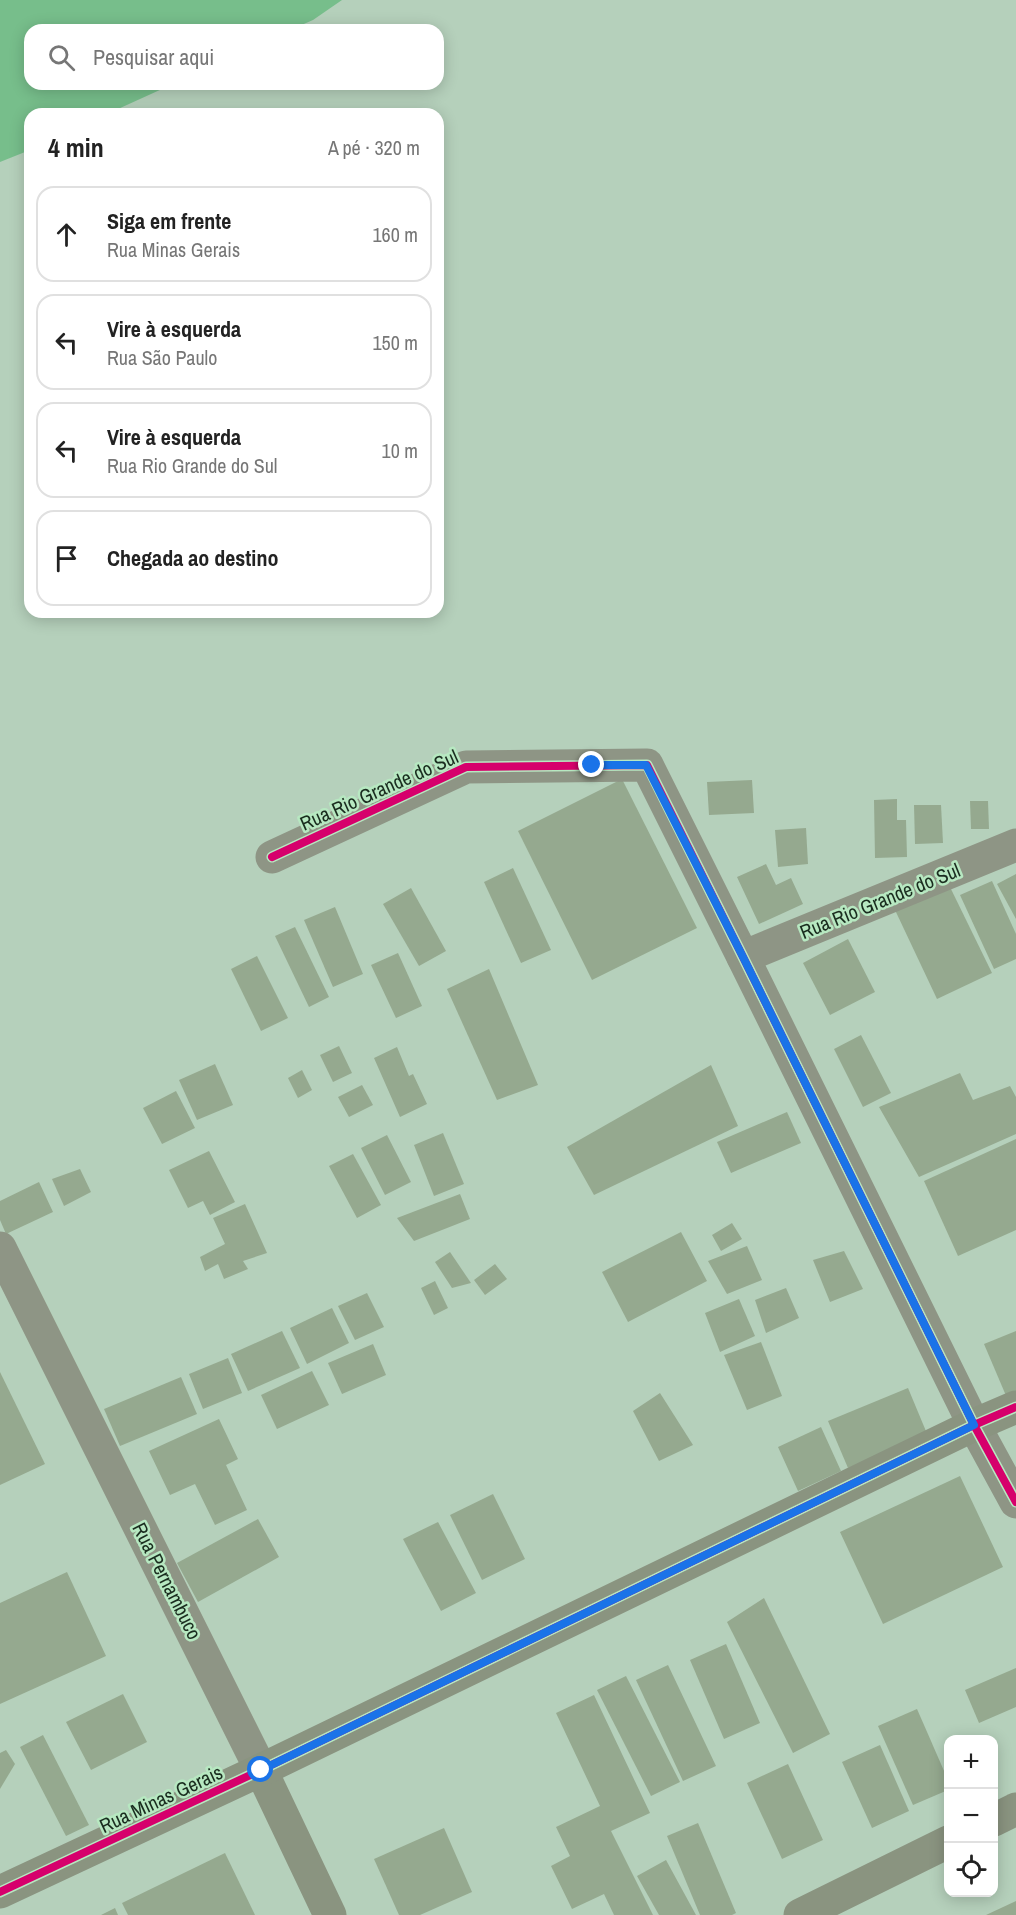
<!DOCTYPE html>
<html lang="pt">
<head>
<meta charset="utf-8">
<style>
	body { margin:0; font-family:"Archivo Narrow",sans-serif; background:#f2f2f2; color:#222 }
	.controls { position:absolute; right:18px; bottom:18px; display:grid; overflow:hidden; border-radius:12px; box-shadow:0 3px 15px #0003 }
	.controls button { width:54px; height:54px; display:grid; place-items:center; padding:0; border:0; border-bottom:2px solid #e0e0e0; background:#fff; color:#222; font:30px sans-serif }
	.stop { position:absolute; width:18px; height:18px; margin:-14px; border:4px solid #1a73e8; border-radius:50%; background:#fff }
	.stop.end { background:#1a73e8; border-color:#fff; box-shadow:0 2px 6px #0008 }
	.list { margin:0; padding:0; list-style:none }
	h2 { display:flex; justify-content:space-between; align-items:center; height:78px; margin:0; padding:0 24px; font-size:26px }
	h2 small { font-size:20px; font-weight:400; color:#767676 }
	.list li { display:grid; grid-template-columns:39px 1fr auto; gap:18px; align-items:center; box-sizing:border-box; height:96px; margin:0 12px 12px; padding:0 12px; border:2px solid #e0e0e0; border-radius:18px }
	.list b { display:block; font-size:22px; white-space:nowrap }
	.list p { margin:0; font-size:20px; white-space:nowrap; color:#767676 }
	.list em { font-size:20px; font-style:normal; color:#767676 }
	.icon { flex:none; width:33px; height:33px; fill:none; stroke:currentColor; stroke-width:2; stroke-linecap:round; stroke-linejoin:round }
	.map { position:relative; flex:none; width:1016px; height:1915px; overflow:hidden }
	.search { position:absolute; background:#fff; box-shadow:0 3px 15px #0003; left:24px; top:24px; width:420px; height:66px; display:flex; align-items:center; gap:15px; box-sizing:border-box; padding:0 21px; border-radius:18px; color:#767676; font-size:22px }
	.panel { position:absolute; background:#fff; box-shadow:0 3px 15px #0003; left:24px; top:108px; width:420px; height:510px; border-radius:18px }
	.map>svg:first-child { display:block }
</style>
</head>
<body>
<div class="map">
<svg width="1016" height="1915" viewBox="0 0 1016 1915">
	<rect width="100%" height="100%" fill="#b5d0bb"/>
	<!-- water -->
	<path fill="#77be8b" d="M0,0H342L313,20L290,30H30V84H173L107,114H30V150L0,162Z"/>
	<!-- building -->
	<g fill="#95a98f">
		<path d="M622,779L697,928L592,980L518,831Z"/>
		<path d="M752,780L754,813L709,815L707,782Z"/>
		<path d="M897,799V820H906L907,857L875,858L874,800Z"/>
		<path d="M970,801H988L989,829H971Z"/>
		<path d="M914,805H941L943,843L915,844Z"/>
		<path d="M806,828L808,864L778,867L775,830Z"/>
		<path d="M766,864L776,885L791,878L803,904L759,924L737,877Z"/>
		<path d="M513,868L551,950L521,963L484,882Z"/>
		<path d="M1016,874V919L997,884Z"/>
		<path d="M992,881L1016,934V959L994,969L960,895Z"/>
		<path d="M949,885L992,973L937,999L895,910Z"/>
		<path d="M411,888L446,951L419,966L383,904Z"/>
		<path d="M335,907L363,974L333,987L304,920Z"/>
		<path d="M295,927L329,997L309,1007L275,936Z"/>
		<path d="M848,939L875,992L830,1015L803,963Z"/>
		<path d="M398,953L422,1006L396,1018L371,965Z"/>
		<path d="M257,956L288,1018L261,1031L231,969Z"/>
		<path d="M489,969L538,1085L497,1100L447,989Z"/>
		<path d="M861,1035L891,1093L863,1107L834,1049Z"/>
		<path d="M339,1046L352,1073L333,1082L320,1055Z"/>
		<path d="M397,1047L409,1076L413,1074L427,1104L400,1117L374,1058Z"/>
		<path d="M215,1064L233,1105L197,1120L179,1080Z"/>
		<path d="M711,1065L738,1126L594,1195L567,1147Z"/>
		<path d="M302,1070L312,1090L298,1098L288,1078Z"/>
		<path d="M960,1073L973,1100L1010,1086L1016,1097V1134L919,1177L879,1107Z"/>
		<path d="M362,1085L373,1105L349,1117L338,1097Z"/>
		<path d="M176,1091L195,1128L162,1144L143,1108Z"/>
		<path d="M787,1112L801,1143L731,1173L717,1142Z"/>
		<path d="M443,1133L464,1184L434,1196L414,1145Z"/>
		<path d="M387,1135L411,1182L385,1195L361,1148Z"/>
		<path d="M1016,1139V1230L958,1256L924,1181Z"/>
		<path d="M209,1151L235,1202L210,1215L203,1201L188,1208L169,1170Z"/>
		<path d="M353,1154L381,1205L357,1218L329,1166Z"/>
		<path d="M80,1169L91,1192L64,1206L52,1179Z"/>
		<path d="M39,1182L53,1212L6,1234L0,1220V1201Z"/>
		<path d="M460,1194L470,1219L414,1241L397,1218Z"/>
		<path d="M245,1204L267,1253L243,1261L248,1269L224,1279L218,1264L205,1271L200,1257L225,1244L213,1218Z"/>
		<path d="M732,1223L742,1239L721,1251L712,1235Z"/>
		<path d="M681,1232L707,1281L628,1322L602,1272Z"/>
		<path d="M747,1246L762,1280L727,1294L708,1261Z"/>
		<path d="M844,1251L863,1289L830,1302L813,1260Z"/>
		<path d="M450,1252L471,1283L452,1288L435,1262Z"/>
		<path d="M495,1264L507,1279L485,1295L474,1280Z"/>
		<path d="M435,1281L448,1308L434,1315L421,1288Z"/>
		<path d="M786,1288L799,1318L766,1333L755,1300Z"/>
		<path d="M367,1293L384,1327L355,1340L338,1306Z"/>
		<path d="M739,1299L755,1336L720,1352L705,1313Z"/>
		<path d="M332,1308L349,1343L307,1364L290,1328Z"/>
		<path d="M282,1331L300,1368L248,1391L231,1354Z"/>
		<path d="M1016,1331V1394L1007,1398L984,1344Z"/>
		<path d="M761,1342L782,1396L747,1410L724,1355Z"/>
		<path d="M373,1344L386,1375L342,1394L328,1363Z"/>
		<path d="M228,1358L242,1393L203,1409L189,1374Z"/>
		<path d="M312,1371L329,1405L277,1429L261,1395Z"/>
		<path d="M0,1372L45,1464L0,1485Z"/>
		<path d="M181,1377L197,1414L120,1446L104,1409Z"/>
		<path d="M908,1388L928,1436L848,1468L828,1421Z"/>
		<path d="M660,1393L693,1445L659,1461L633,1411Z"/>
		<path d="M219,1419L238,1459L226,1465L247,1510L215,1525L195,1484L170,1495L149,1451Z"/>
		<path d="M821,1427L841,1471L798,1491L778,1447Z"/>
		<path d="M960,1476L1003,1567L883,1624L840,1532Z"/>
		<path d="M493,1494L525,1559L482,1580L450,1515Z"/>
		<path d="M258,1519L279,1557L198,1602L177,1563Z"/>
		<path d="M438,1522L476,1593L441,1611L403,1539Z"/>
		<path d="M67,1572L106,1656L0,1704V1603Z"/>
		<path d="M764,1598L830,1734L793,1753L727,1622Z"/>
		<path d="M726,1644L760,1723L724,1739L690,1660Z"/>
		<path d="M668,1665L716,1766L683,1781L636,1680Z"/>
		<path d="M1016,1668V1707L979,1723L965,1690Z"/>
		<path d="M626,1676L680,1782L651,1796L597,1690Z"/>
		<path d="M123,1694L147,1742L91,1770L66,1722Z"/>
		<path d="M594,1695L650,1813L611,1831L653,1915H614L604,1894L572,1909L551,1866L570,1856L556,1827L600,1806L556,1713Z"/>
		<path d="M917,1709L948,1780V1790L913,1805L878,1726Z"/>
		<path d="M43,1735L89,1825L66,1836L20,1747Z"/>
		<path d="M880,1745L909,1811L872,1828L842,1762Z"/>
		<path d="M6,1750L15,1764L0,1789V1753Z"/>
		<path d="M788,1764L823,1840L782,1859L747,1783Z"/>
		<path d="M698,1823L736,1913L732,1915H700L667,1836Z"/>
		<path d="M444,1828L472,1892L420,1915H399L374,1859Z"/>
		<path d="M225,1853L255,1915H128L122,1903Z"/>
		<path d="M666,1860L696,1915H659L637,1876Z"/>
		<path d="M1016,1901V1915H986Z"/>
		<path d="M115,1908L118,1915H101Z"/>
	</g>
	<g fill="none" stroke-linecap="round" stroke-linejoin="round">
		<!-- street -->
		<g stroke="#8e9585" stroke-width="33">
			<path d="M272,857L466,767L647,765L743,957L974,1425L1016,1502"/>
			<path d="M743,957L1016,845"/>
			<path d="M0,1248L261,1770"/>
		</g>
		<!-- secondary -->
		<g stroke="#8a9480" stroke-width="33">
			<path d="M261,1770L330,1915"/>
			<path d="M994,1820L1016,1809"/>
			<path d="M0,1892L261,1770L974,1425L1016,1407"/>
			<path d="M800,1915L948,1842"/>
		</g>
		<defs>
			<g id="cycleway">
				<path d="M272,857L466,767L647,765L743,957L974,1425L1016,1502"/>
				<path d="M0,1892L261,1770L974,1425L1016,1407"/>
			</g>
		</defs>
		<!-- cycleway casing -->
		<use href="#cycleway" stroke="#b7e8c1" stroke-width="11"/>
		<!-- cycleway -->
		<use href="#cycleway" stroke="#d6006c" stroke-width="8"/>
	</g>
	<g fill="none" stroke-linecap="round" stroke-linejoin="round">
		<!-- route -->
		<path stroke="#1a73e8" stroke-width="8" d="M261,1770L974,1425L743,957L646,765H592"/>
	</g>
	<g text-anchor="middle" stroke-width="5" stroke-linejoin="round" paint-order="stroke">
		<!-- street labels -->
		<g font-size="20" fill="#1a2d1f" stroke="#b7e8c1">
			<text transform="translate(379 790) rotate(-24)" y="7">Rua Rio Grande do Sul</text>
			<text transform="translate(880 901) rotate(-22)" y="7">Rua Rio Grande do Sul</text>
			<text transform="translate(167 1581) rotate(63)" y="7">Rua Pernambuco</text>
			<text transform="translate(161 1799) rotate(-25)" y="7">Rua Minas Gerais</text>
		</g>
	</g>
</svg>
<div class="controls">
<button>+</button>
<button>−</button>
<button><svg class="icon" aria-label="locate" viewBox="0 0 24 24"><circle cx="12" cy="12" r="6"/><path d="M12 2v4M12 18v4M2 12h4M18 12h4"/></svg></button>
</div>
<div class="stop" style="left:261px;top:1770px"></div>
<div class="stop end" style="left:592px;top:765px"></div>
<div class="search"><svg class="icon" aria-label="search" viewBox="0 0 24 24"><circle cx="10" cy="10" r="6"/><path d="M15 15l6 6"/></svg>Pesquisar aqui</div>
<section class="panel">
<h2>4 min<small>A pé · 320 m</small></h2>
<ul class="list">
<li><svg class="icon" aria-label="ahead" viewBox="0 0 24 24"><path d="M12 20V5M6 11l6-6 6 6"/></svg><div><b>Siga em frente</b><p>Rua Minas Gerais</p></div><em>160 m</em></li>
<li><svg class="icon" aria-label="left" viewBox="0 0 24 24"><path d="M17 20v-9H6M10 6l-5 5 5 5"/></svg><div><b>Vire à esquerda</b><p>Rua São Paulo</p></div><em>150 m</em></li>
<li><svg class="icon" aria-label="left" viewBox="0 0 24 24"><path d="M17 20v-9H6M10 6l-5 5 5 5"/></svg><div><b>Vire à esquerda</b><p>Rua Rio Grande do Sul</p></div><em>10 m</em></li>
<li><svg class="icon" aria-label="arrive" viewBox="0 0 24 24"><path d="M6 21V4h12l-3 4 3 4H6"/></svg><div><b>Chegada ao destino</b></div></li>
</ul>
</section>
</div>
</body>
</html>
